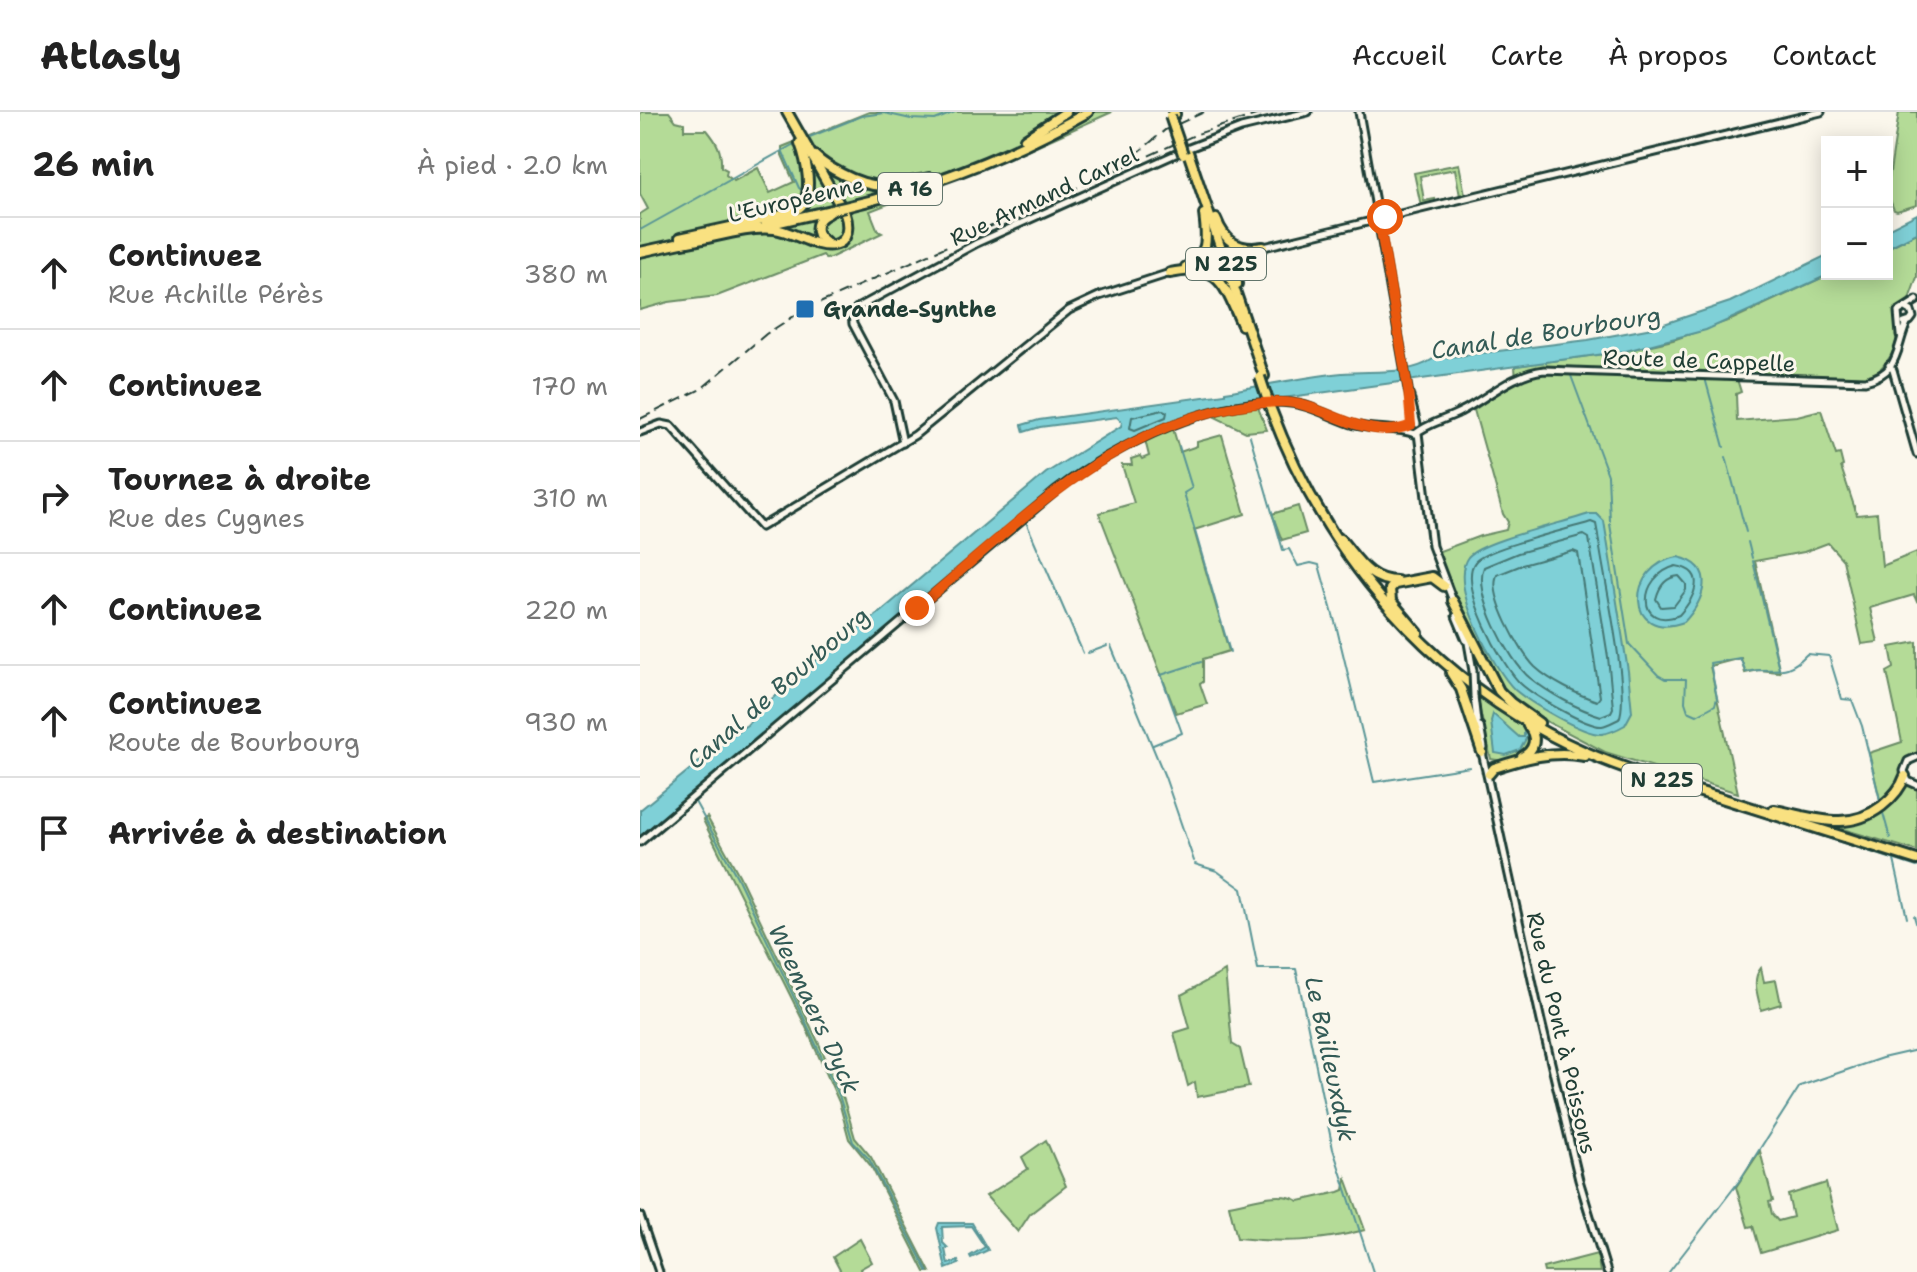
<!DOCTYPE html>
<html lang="fr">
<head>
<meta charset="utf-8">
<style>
	body { margin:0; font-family:"Shantell Sans",sans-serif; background:#f2f2f2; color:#222 }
	.controls { position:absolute; right:24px; top:24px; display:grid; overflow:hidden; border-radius:0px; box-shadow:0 4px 20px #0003 }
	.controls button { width:72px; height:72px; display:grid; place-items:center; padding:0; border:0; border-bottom:2px solid #e0e0e0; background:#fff; color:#222; font:40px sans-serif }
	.stop { position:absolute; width:24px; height:24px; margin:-18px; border:6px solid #ea580c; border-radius:50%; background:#fff }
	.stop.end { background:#ea580c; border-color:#fff; box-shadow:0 2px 8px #0008 }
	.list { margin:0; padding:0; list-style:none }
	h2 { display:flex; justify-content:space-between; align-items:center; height:104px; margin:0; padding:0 32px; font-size:34px }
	h2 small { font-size:26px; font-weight:400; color:#767676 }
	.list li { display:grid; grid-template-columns:52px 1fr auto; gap:24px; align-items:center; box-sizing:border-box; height:112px; padding:0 32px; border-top:2px solid #e0e0e0 }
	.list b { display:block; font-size:30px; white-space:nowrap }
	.list p { margin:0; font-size:26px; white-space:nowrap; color:#767676 }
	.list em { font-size:26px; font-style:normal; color:#767676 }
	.icon { flex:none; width:44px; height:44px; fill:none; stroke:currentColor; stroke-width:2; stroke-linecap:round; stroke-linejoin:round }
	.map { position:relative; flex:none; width:1277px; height:1160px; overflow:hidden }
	header { display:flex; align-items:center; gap:48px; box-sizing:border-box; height:112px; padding:0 40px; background:#fff; border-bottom:2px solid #e0e0e0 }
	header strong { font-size:38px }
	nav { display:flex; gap:44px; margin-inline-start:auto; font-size:28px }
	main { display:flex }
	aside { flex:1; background:#fff }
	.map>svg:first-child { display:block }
</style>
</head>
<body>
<header>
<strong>Atlasly</strong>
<nav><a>Accueil</a><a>Carte</a><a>À propos</a><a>Contact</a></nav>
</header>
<main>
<aside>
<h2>26 min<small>À pied · 2.0 km</small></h2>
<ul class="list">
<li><svg class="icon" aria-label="ahead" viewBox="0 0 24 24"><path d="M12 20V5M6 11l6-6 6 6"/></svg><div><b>Continuez</b><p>Rue Achille Pérès</p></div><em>380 m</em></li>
<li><svg class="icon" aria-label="ahead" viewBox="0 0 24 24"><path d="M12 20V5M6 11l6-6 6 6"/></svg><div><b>Continuez</b></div><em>170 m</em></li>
<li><svg class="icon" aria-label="right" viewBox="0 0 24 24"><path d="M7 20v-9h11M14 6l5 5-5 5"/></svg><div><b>Tournez à droite</b><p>Rue des Cygnes</p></div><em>310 m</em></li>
<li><svg class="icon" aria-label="ahead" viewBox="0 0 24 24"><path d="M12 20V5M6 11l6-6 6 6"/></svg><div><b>Continuez</b></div><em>220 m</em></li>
<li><svg class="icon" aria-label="ahead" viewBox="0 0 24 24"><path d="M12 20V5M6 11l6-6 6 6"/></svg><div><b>Continuez</b><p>Route de Bourbourg</p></div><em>930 m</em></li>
<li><svg class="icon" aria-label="arrive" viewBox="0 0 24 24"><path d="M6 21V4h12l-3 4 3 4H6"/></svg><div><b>Arrivée à destination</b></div></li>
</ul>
</aside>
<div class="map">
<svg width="1277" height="1160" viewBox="0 0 1277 1160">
	<rect width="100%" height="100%" fill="#fbf7ec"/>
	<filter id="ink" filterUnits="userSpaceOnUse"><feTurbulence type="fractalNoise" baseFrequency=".0125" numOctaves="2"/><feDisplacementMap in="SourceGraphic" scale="16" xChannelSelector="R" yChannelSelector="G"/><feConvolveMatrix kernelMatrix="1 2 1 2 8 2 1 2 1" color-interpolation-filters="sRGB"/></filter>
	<g filter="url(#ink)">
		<!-- green -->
		<g fill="#b4db97" stroke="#6a8c66" stroke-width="2">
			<path d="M2,0H29L36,9L44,11V18H67C77,30 82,39 81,55L87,58L86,63L94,69L118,56L130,81L154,70L142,43V35L229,0H472L387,38L230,99L238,119L242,121L190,146L186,147L183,143L77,184L29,190L0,198V102L8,97L0,82V2Z"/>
			<path d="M1259,0H1277V93L1257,99L1254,98L1247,80Z"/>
			<path d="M819,52L825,82L823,85L801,89L820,84L815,57L780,64L784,89L795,87V90L781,94L774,61Z"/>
			<path d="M1277,121V165L1267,193L1259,196L1255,201C1259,223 1258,239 1241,256L1247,263L1232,270L1202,272L1199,266L1096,264L1101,280L1096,282L1097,309L1157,304L1181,298L1196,343L1200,342L1203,354L1201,355L1217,403L1237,401L1242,454L1277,440V490L1274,483L1230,496L1238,530L1222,532L1203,448L1188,431L1164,440L1115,449L1140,560L1119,558L1105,561L1101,546L1070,554L1098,681L965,640L894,603L865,582L814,487L797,440L840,424L866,418L868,410L863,402L834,298L876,269L875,254L985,239L1033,228L1093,207L1190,162H1247V136Z"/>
			<path d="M617,293L627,318L606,320L575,305L578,301Z"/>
			<path d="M533,317L540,340L557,334V330L582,323L605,402L554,418L589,539L563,547V570L560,572L567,592L536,601L459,401L494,391L482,353H492L491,347L500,344L502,347L509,344L505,328Z"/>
			<path d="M658,394L666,421L642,428L632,402Z"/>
			<path d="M1277,530V642H1272L1264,649L1263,668L1241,692L1229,641L1262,630L1247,560L1254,556L1250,535Z"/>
			<path d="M836,581L888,617L891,622V634C880,644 866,651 851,647Z"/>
			<path d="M1266,671L1277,676V739L1189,713L1225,706Z"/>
			<path d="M67,705L99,763L180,934L204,988L215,1026L231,1045L290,1160H285L231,1054L209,1027L199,990L165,913L63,708Z"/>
			<path d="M1121,856L1124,870L1136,868L1141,892L1121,898C1118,883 1111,868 1121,856Z"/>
			<path d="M585,859L592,932L600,937L609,975L557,985L555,970L548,974L534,921L550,916L541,883Z"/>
			<path d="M406,1028L426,1074L390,1102L378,1120L346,1084L388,1057L382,1045Z"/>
			<path d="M1120,1039L1133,1089L1129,1090L1132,1102L1138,1109L1153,1105L1148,1083L1186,1071L1198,1118L1121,1141L1113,1114L1108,1115L1096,1075Z"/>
			<path d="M706,1066L725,1118C677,1130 646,1131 597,1126L589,1093C609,1090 639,1077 659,1089L699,1080L704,1078Z"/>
			<path d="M220,1127L232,1150L220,1157L221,1160H201L193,1145Z"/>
			<path d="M957,1142L960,1160H904L903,1156Z"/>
		</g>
		<!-- water -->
		<g fill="#7fd0d7" stroke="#599596" stroke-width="2">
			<path d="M1277,102V121L1247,136V117Z"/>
			<path d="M1187,143V162H1190L1066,218L986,239L599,292L528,313L492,328L449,353L416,376L0,726V698L64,646L69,645L77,632L107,613L126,592L169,554L233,506L406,361L481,314L482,310L477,305L400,315L384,320L382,313L399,308L585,282V280C625,273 664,265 702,261C732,258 768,264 793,247L948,228L1012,216L1090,190Z"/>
			<path d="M949,402H957L964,409L988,559L992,600L985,613C978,617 970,621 962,622C943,623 889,590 875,578C854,558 807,472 828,445C843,428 924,411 949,402Z"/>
			<path d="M1038,445C1079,454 1063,490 1044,510C985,531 985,453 1038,445Z"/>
			<path d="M853,602L879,625H884V619L888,623L880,638L866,643L855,641L851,609Z"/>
			<path d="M299,1111H332L348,1138L331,1146L330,1144L345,1135L331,1114L302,1115L303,1131L308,1136L305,1137L308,1152L318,1149L319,1152L306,1157L297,1116Z"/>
		</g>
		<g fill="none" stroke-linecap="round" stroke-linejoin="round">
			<!-- shore -->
			<g stroke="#457875" stroke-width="2">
				<path d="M523,298L527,300L526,305L495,318L490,316L492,305Z"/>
				<path d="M951,410L956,412L958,423C962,458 991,583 979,607C974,609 968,613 962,614C946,615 893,583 881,572C863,556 817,472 835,450C846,436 930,417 951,410Z"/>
				<path d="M944,423L949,426L968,545L973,596L971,600L961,604C937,597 909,581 890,566C869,549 833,481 844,455L878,441Z"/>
				<path d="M933,439L938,441L960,585L957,589C938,583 910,569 895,555C880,540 848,483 857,463L882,453Z"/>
				<path d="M1036,454C1069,459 1054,487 1039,503C996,520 997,464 1036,454Z"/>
				<path d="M1039,464L1046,472V478L1034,494L1021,495L1016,487C1019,475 1026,465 1039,464Z"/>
			</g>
			<!-- stream -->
			<g stroke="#599596" stroke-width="2">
				<path d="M167,26L222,4L244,1L271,7L295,8L315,0"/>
				<path d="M142,38L159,76L163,79"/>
				<path d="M0,118L156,31"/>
				<path d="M930,261L968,363L970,409"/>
				<path d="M1065,266L1084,335"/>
				<path d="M610,324L643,438L649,437L658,454L671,451L679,453L697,517L734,670L830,655"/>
				<path d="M539,334L552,376L544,381L590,540"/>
				<path d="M1086,345L1106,420"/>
				<path d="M386,410L443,541"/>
				<path d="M970,412L989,532L1018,563L1025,567H1046L1045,590L1048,599L1057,603L1075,593L1077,586L1070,551L1100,546L1106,560C1135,553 1143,567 1167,542L1189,544L1202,587L1212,588L1222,614L1240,688"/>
				<path d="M1108,430L1112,446"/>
				<path d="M1113,449L1139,557"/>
				<path d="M471,534L525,665L554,749"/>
				<path d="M448,541L467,534"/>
				<path d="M513,633L542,621L521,563L561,550"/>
				<path d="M947,648L1277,755"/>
				<path d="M857,659L901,648"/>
				<path d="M852,663L865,732"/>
				<path d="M54,688L97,765L162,902L199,983L213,1030L229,1047L288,1160"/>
				<path d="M1243,701L1250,726"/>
				<path d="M856,717L862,742"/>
				<path d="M1254,748L1267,806"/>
				<path d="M555,752L577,759L602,777L618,857H656L693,1037L733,1160"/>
				<path d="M874,799L896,906L915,976"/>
				<path d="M1274,804L1277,814"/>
				<path d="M1277,918V922"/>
				<path d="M931,1045L941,1091L964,1160"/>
				<path d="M1029,1160L1100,1068L1160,974L1242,946L1277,938"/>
			</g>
			<defs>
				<g id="secondary">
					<path d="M719,0L768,277L777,312"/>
					<path d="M624,135L1181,0"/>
					<path d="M1264,211L1270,209L1273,205L1271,199L1266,196"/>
					<path d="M1260,223L1258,200L1277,188"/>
					<path d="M1249,253L1253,258L1277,342"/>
					<path d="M0,320L21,312L31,314L121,415L275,323L429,198L459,184L530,161"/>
					<path d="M778,321L792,434L813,489"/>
					<path d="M263,331L254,289L213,212L212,203L217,196L337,131L549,36L601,16L668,0"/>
					<path d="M816,504L826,528"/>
					<path d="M827,525L833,559"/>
					<path d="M834,584L838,618"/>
					<path d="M840,614L844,636"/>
					<path d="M842,640L901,909L939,1068L967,1160"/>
					<path d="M1277,645L1268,649L1264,659L1268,669L1277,673"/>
					<path d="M0,730L417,378C474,334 577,283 651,291C673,293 694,307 715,313C735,318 757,315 775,322C788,311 805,308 820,300C848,286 871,262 904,258L1225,269C1261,260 1255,237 1267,211"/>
					<path d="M0,1104L19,1160"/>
				</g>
				<g id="highway">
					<path d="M534,0L535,2"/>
					<path d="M385,27L426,0"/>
					<path d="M548,40L624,264"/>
					<path d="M175,44C183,52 192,57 202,62C236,80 253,74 289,66"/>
					<path d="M205,95C290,75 372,43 448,0"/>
					<path d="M135,106C142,101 152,101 159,96C175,84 166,47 160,31"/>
					<path d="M576,107C585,130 598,139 623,135"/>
					<path d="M126,113L196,97"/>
					<path d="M40,126L132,106"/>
					<path d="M186,130L178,123C174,113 179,105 189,101"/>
					<path d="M42,131C72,127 104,114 134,117C153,119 176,137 194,133C209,130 209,113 205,102L147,0"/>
					<path d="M0,140L46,130"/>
					<path d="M546,155C570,144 567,125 564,102"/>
					<path d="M530,161C580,150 584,173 602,213"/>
					<path d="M597,172C594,155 599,145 614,138"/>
					<path d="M630,295C687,447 794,572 943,639C988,659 1034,672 1081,686C1146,707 1212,727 1277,748"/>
					<path d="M700,427C717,446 728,469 757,469"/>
					<path d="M813,489L859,579L871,591L899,611"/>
					<path d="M778,521L751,489L750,477L755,472L792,465L804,474"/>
					<path d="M811,561L821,577L842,640"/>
					<path d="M882,645C895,638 898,625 888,614"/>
					<path d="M849,662L854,656C885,646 912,638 945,644"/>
					<path d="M1134,698C1173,705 1207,721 1242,694C1252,686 1261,676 1265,664"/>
				</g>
			</defs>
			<!-- secondary casing -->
			<use href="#secondary" stroke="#1f3d34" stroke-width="11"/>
			<!-- highway casing -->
			<use href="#highway" stroke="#1f3d34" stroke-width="14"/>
			<!-- secondary -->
			<use href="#secondary" stroke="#fbf7ec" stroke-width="5"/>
			<!-- highway -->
			<use href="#highway" stroke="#f9e181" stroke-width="8"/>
			<!-- rail -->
			<g stroke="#1f3d34" stroke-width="2" stroke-dasharray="12 6" stroke-linecap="butt">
				<path d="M494,44L525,18L564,0"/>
				<path d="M0,307L61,277L126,222L162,199L557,22L625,0"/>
			</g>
			<defs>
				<path id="secondary-bridge" d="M833,559L834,584"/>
				<g id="highway-bridge">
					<path d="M530,4L543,42"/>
					<path d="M196,97L205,95"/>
					<path d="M620,265L630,295"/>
				</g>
			</defs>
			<!-- secondary-bridge casing -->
			<use href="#secondary-bridge" stroke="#1f3d34" stroke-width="11" stroke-linecap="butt"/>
			<!-- highway-bridge casing -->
			<use href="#highway-bridge" stroke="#1f3d34" stroke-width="14" stroke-linecap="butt"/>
			<!-- secondary-bridge -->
			<use href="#secondary-bridge" stroke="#fbf7ec" stroke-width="5"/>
			<!-- highway-bridge -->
			<use href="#highway-bridge" stroke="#f9e181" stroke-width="8"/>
		</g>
	</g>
	<g fill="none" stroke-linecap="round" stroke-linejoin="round" filter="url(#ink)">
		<!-- route -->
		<path stroke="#ea580c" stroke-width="10" d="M277,496C383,407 492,293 641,290C685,290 725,332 771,313L768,277L739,107L745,105"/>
	</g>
	<!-- markers -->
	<rect fill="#1f6fb2" stroke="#fbf7ec" stroke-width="3" x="155" y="187" width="20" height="20" rx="4"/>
	<g text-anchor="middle" stroke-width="6" stroke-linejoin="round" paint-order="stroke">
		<!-- shield labels -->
		<g fill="#fbf7ec" stroke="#61756b" stroke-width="2">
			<rect x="238" y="61" width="64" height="32" rx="6"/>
			<rect x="546" y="136" width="80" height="32" rx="6"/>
			<rect x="982" y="652" width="80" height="32" rx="6"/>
		</g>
		<g font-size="20" font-weight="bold" fill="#1f3d34">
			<text x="270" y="84">A 16</text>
			<text x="586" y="159">N 225</text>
			<text x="1022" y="675">N 225</text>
		</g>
		<!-- street labels -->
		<g font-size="22" fill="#1f3d34" stroke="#fbf7ec">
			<text transform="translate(404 84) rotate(-25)" y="8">Rue Armand Carrel</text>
			<text transform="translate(156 87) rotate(-13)" y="8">L'Européenne</text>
			<text transform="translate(1059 248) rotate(2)" y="8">Route de Cappelle</text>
			<text transform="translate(922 921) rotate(77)" y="8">Rue du Pont à Poissons</text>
		</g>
		<!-- poi labels -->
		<g font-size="22" font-weight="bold" fill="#1f3d34" stroke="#fbf7ec" text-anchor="start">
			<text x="183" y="205">Grande-Synthe</text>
		</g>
		<!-- water labels -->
		<g font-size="24" font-style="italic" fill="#325a55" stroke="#fbf7ec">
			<text transform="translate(906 221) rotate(-9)" y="8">Canal de Bourbourg</text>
			<text transform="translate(138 576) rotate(-41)" y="8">Canal de Bourbourg</text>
			<text transform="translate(174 897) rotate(65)" y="8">Weemaers Dyck</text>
			<text transform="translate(690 947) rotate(78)" y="8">Le Bailleuxdyk</text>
		</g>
	</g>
</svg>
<div class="controls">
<button>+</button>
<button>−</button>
</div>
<div class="stop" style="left:745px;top:105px"></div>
<div class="stop end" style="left:277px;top:496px"></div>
</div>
</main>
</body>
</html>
